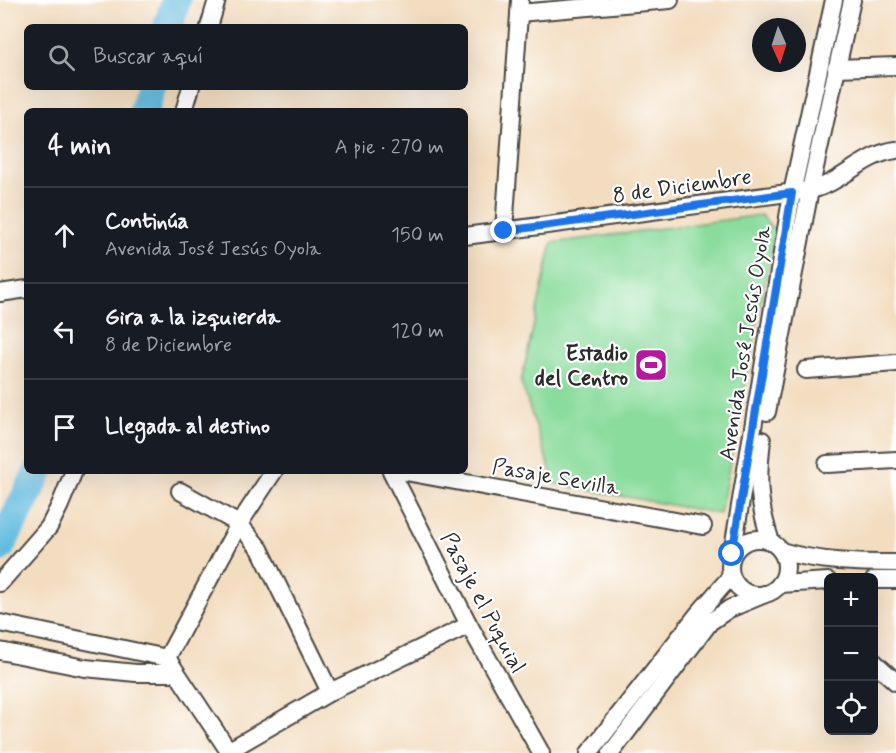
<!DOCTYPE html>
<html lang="es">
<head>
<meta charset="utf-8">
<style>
	body { margin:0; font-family:Mynerve,sans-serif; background:#20242c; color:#f1f3f6 }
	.controls { position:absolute; right:18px; bottom:18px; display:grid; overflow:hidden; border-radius:9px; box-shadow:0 6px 24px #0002 }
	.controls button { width:54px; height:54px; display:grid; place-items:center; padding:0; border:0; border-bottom:2px solid #363941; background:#171b24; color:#f1f3f6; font:30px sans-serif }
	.compass { position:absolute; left:752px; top:18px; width:54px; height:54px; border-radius:50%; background:#171b24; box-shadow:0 6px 24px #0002; rotate:177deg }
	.stop { position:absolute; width:18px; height:18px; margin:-14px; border:4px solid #1a73e8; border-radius:50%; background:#fff }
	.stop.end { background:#1a73e8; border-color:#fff; box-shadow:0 2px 6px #0008 }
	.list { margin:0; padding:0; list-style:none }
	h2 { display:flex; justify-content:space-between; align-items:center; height:78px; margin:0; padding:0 24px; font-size:26px }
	h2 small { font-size:20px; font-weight:400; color:#9ea1a6 }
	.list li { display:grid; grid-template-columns:39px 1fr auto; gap:18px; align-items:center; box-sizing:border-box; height:96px; padding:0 24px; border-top:2px solid #363941 }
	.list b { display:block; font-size:22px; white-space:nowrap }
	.list p { margin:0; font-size:20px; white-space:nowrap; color:#9ea1a6 }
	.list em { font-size:20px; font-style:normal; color:#9ea1a6 }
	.icon { flex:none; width:33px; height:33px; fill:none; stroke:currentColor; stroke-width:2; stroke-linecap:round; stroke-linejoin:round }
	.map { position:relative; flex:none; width:896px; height:753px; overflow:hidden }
	.search { position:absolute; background:#171b24; box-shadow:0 6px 24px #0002; left:24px; top:24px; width:444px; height:66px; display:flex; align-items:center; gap:15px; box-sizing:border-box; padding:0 21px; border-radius:9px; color:#9ea1a6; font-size:22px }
	.panel { position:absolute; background:#171b24; box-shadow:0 6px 24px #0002; left:24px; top:108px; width:444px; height:366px; border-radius:9px }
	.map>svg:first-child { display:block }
</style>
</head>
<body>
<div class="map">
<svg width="896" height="753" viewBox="0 0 896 753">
	<rect width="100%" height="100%" fill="#fff"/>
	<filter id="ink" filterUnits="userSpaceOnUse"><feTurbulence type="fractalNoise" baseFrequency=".0167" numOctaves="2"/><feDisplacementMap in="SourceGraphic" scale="12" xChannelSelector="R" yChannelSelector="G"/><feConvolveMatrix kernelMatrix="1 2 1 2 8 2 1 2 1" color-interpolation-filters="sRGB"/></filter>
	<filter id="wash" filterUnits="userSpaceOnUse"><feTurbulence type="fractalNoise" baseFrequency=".008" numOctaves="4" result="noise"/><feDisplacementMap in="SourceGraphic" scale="24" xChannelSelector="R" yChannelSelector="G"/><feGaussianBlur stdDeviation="1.35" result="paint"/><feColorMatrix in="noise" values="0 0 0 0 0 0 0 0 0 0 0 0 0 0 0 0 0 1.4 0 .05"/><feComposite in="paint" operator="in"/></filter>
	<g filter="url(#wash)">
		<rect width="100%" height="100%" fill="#f3ddc0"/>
		<!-- green -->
		<path fill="#8adc9c" stroke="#5a8464" stroke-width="1.5" d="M761,215L775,231L720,514L555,484L521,382L552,243Z"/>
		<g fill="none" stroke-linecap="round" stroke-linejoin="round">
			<!-- river -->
			<g stroke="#62bbdf" stroke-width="30">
				<path d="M168,27L176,0"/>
				<path d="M144,111L151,87"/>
				<path d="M0,547L39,471"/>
			</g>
		</g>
	</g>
	<g filter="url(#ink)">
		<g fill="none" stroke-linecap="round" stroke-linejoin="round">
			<defs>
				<g id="minor">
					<path d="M519,13L670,0"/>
					<path d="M209,27L217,0"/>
					<path d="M836,68L896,66"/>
					<path d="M184,111L191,87"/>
					<path d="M504,231L520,0"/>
					<path d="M465,236L810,190C841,184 863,154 896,150"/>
					<path d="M0,293L27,289"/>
					<path d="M806,370L896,363"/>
					<path d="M767,412L810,190L852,0"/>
					<path d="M762,440C757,482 758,502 771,542"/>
					<path d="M827,464L896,460"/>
					<path d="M391,471L469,625L541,753"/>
					<path d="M400,471L703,526"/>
					<path d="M180,491L239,524L260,549L330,692"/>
					<circle cx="758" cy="567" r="28"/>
					<path d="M781,551C819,562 857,563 896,563"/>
					<path d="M732,554L792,193L834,0"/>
					<path d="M874,580H896"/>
					<path d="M0,583L49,527L60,505L74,471"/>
					<path d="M780,584L828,581"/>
					<path d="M0,623L167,658L230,753"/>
					<path d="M0,651L85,668L136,673H176"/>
					<path d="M167,658L239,524L274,471"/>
					<path d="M874,662L896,682"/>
					<path d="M228,751L330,692L469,625"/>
					<path d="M589,753L698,614L731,576"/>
					<path d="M611,753L710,622L729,609L765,594"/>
				</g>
			</defs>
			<!-- minor casing -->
			<use href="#minor" stroke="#494641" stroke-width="20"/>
			<!-- minor -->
			<use href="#minor" stroke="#fff" stroke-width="16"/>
		</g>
	</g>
	<g fill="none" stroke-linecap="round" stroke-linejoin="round" filter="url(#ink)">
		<!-- route -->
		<path stroke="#1a73e8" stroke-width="8" d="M504,231L792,193L732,554"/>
	</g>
	<!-- icons -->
	<defs>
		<symbol id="stadium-square" viewBox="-11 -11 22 22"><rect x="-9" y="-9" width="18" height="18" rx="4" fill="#b5179e" stroke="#fff"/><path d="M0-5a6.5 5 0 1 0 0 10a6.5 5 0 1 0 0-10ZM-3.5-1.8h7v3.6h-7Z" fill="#fff"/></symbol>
	</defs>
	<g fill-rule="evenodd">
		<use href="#stadium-square" x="632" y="346" width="38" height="38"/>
	</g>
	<g text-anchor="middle" stroke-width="4.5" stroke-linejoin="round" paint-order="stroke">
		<!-- street labels -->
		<g font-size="22" fill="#2b2b2b" stroke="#fff">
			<text transform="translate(682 185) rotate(-8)" y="8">8 de Diciembre</text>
			<text transform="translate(744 343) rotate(-81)" y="8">Avenida José Jesús Oyola</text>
			<text transform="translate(556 476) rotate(10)" y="8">Pasaje Sevilla</text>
			<text transform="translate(484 602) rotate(62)" y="8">Pasaje el Puquial</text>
		</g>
		<!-- poi labels -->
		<g font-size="22" font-weight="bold" fill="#2b2b2b" stroke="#fff" text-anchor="end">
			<text x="628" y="360">Estadio<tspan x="628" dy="25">del Centro</tspan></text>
		</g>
	</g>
</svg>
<div class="controls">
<button>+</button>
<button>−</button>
<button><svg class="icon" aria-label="locate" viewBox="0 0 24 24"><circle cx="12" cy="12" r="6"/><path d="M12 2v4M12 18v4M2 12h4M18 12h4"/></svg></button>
</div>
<svg class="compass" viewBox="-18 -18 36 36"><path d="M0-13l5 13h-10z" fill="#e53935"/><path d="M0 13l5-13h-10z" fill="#9ea1a6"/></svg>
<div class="stop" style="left:732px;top:554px"></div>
<div class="stop end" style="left:504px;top:231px"></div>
<div class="search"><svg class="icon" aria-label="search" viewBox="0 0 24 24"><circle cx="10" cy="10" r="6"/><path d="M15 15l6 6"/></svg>Buscar aquí</div>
<section class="panel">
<h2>4 min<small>A pie · 270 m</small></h2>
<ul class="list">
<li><svg class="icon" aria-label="ahead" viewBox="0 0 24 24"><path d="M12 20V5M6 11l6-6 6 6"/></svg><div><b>Continúa</b><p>Avenida José Jesús Oyola</p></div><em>150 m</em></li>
<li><svg class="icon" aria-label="left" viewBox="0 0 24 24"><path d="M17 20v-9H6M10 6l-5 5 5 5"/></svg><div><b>Gira a la izquierda</b><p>8 de Diciembre</p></div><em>120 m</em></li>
<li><svg class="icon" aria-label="arrive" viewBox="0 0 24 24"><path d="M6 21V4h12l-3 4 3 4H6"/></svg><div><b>Llegada al destino</b></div></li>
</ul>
</section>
</div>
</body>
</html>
